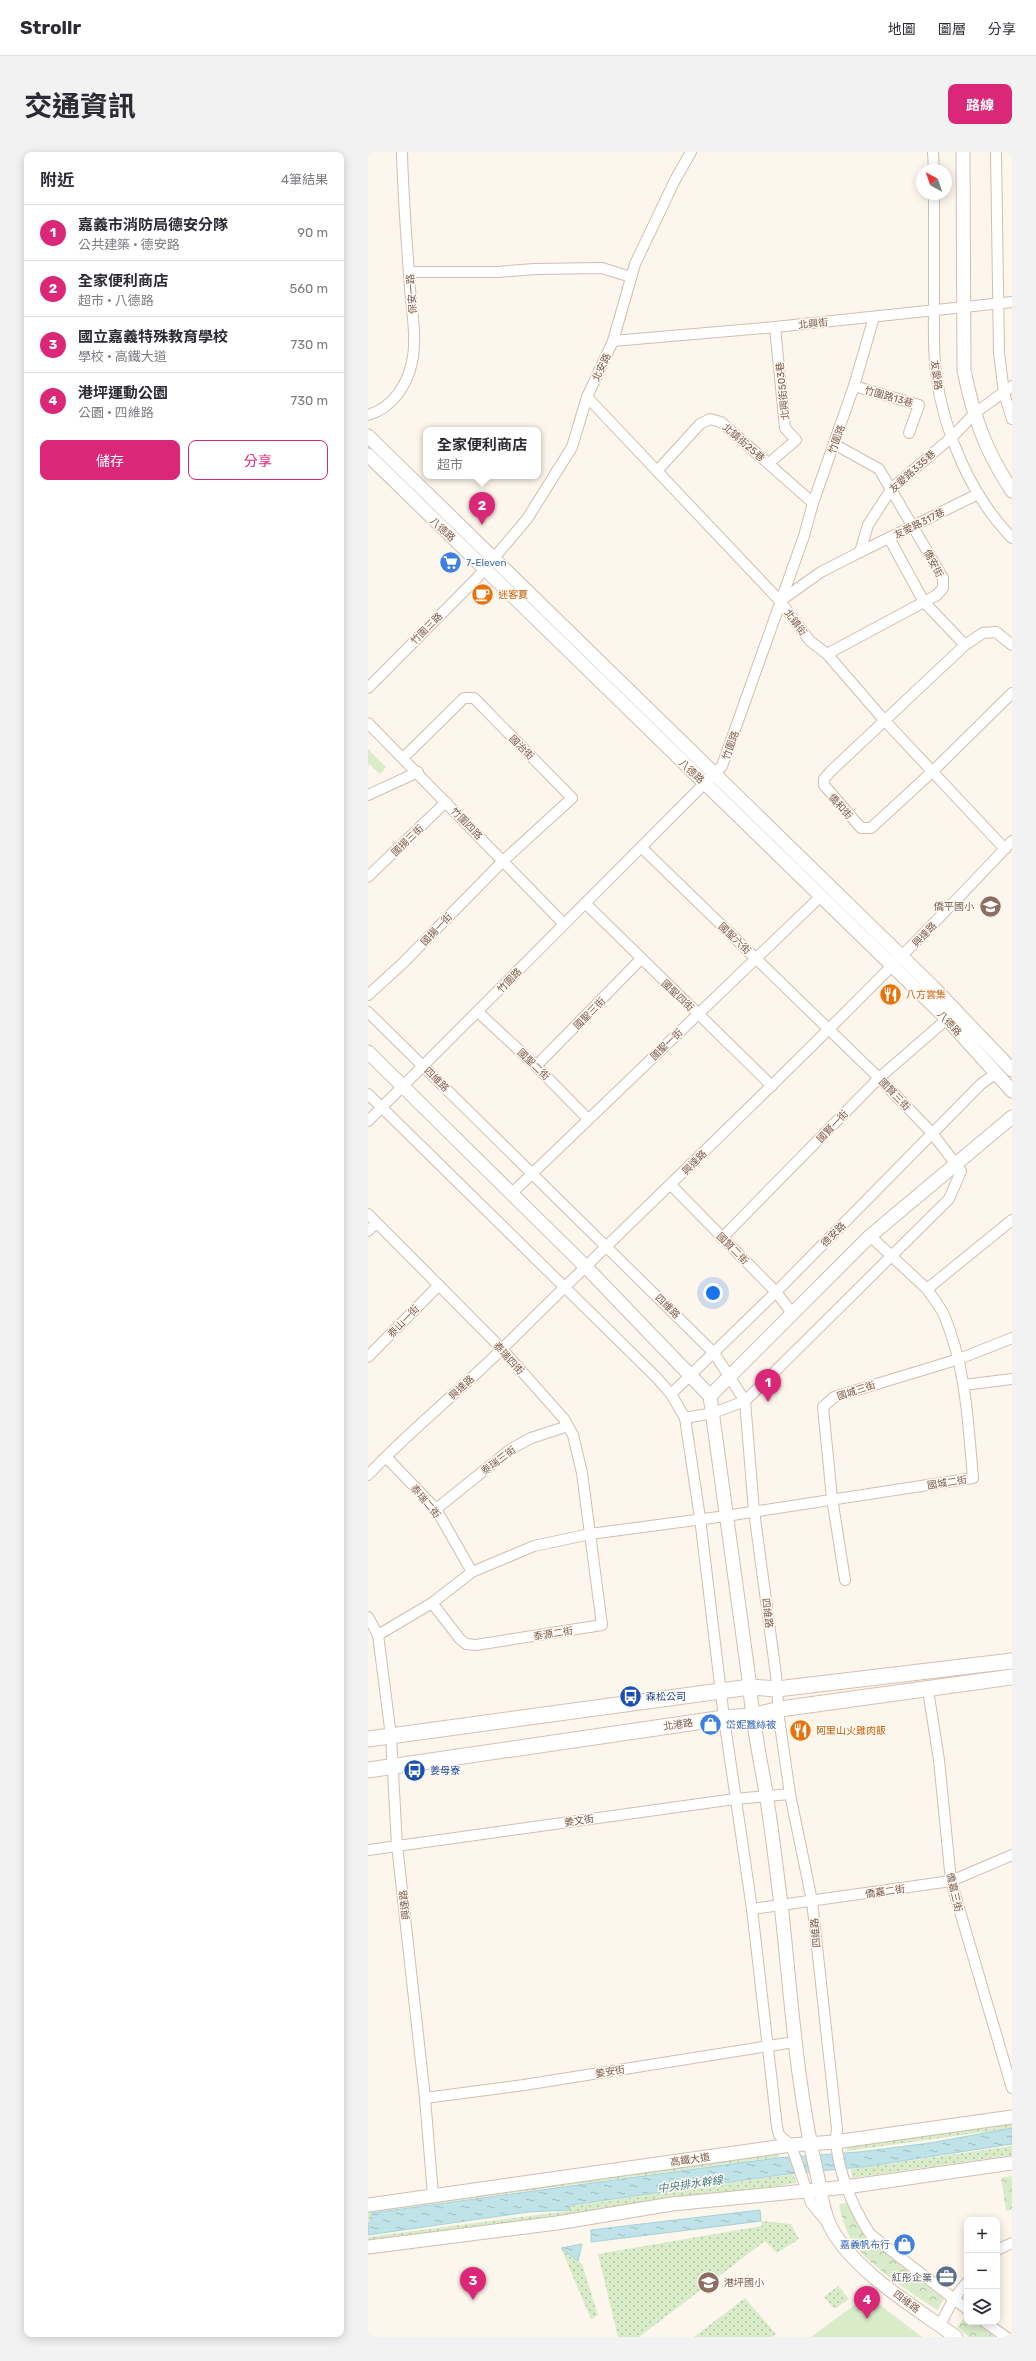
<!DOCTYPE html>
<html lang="zh-TW">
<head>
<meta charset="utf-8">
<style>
	body { margin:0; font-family:Rubik,"Noto Sans TC",sans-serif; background:#f2f2f3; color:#2b2b33 }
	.controls { position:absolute; right:12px; bottom:12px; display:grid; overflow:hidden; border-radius:8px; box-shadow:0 2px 10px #0003 }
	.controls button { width:36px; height:36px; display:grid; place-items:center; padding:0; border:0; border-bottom:1px solid #e1e1e2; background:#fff; color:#2b2b33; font:20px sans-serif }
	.compass { position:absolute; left:548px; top:12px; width:36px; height:36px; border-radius:50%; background:#fff; box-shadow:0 2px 10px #0003; rotate:320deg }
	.you { position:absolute; left:345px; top:1141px; width:14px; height:14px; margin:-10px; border:3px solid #fff; border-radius:50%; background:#1a73e8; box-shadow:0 0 0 6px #1a73e833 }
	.badge { display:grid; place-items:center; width:26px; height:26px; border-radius:50%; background:#db2777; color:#fff; font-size:13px; font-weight:700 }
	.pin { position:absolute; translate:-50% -33px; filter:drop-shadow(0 1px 2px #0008) }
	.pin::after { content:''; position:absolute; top:21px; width:14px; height:12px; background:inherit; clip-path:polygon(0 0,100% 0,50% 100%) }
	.popup { position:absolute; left:55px; top:275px; width:118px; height:52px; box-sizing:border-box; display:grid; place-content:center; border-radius:8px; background:#fff; filter:drop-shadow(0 1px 3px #0005); font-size:13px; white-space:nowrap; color:#7c7c81 }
	.popup b { font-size:15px; color:#2b2b33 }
	.popup::after { content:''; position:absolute; left:50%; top:100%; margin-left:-8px; border:8px solid transparent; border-top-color:#fff }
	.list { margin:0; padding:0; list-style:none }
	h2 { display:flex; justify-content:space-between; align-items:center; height:52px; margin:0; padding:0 16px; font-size:17px }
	h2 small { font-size:13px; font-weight:400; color:#7c7c81 }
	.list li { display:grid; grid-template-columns:26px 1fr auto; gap:12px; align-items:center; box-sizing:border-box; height:56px; padding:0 16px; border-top:1px solid #e1e1e2 }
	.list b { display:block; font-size:15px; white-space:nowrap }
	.list p { margin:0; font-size:13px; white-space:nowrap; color:#7c7c81 }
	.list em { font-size:13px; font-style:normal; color:#7c7c81 }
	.actions { display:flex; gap:8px; padding:12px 16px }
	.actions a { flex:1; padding:9px 0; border:1px solid #db2777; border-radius:8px; text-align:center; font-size:14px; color:#db2777 }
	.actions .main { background:#db2777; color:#fff }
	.icon { flex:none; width:22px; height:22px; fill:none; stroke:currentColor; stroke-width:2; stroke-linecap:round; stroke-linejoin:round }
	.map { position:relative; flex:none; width:644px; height:2185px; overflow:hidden; border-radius:8px }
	header { display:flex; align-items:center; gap:24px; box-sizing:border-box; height:56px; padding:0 20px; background:#fff; border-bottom:1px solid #e1e1e2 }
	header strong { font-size:19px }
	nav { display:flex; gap:22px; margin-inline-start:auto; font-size:14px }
	.intro { display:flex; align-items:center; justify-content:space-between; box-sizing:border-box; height:96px; padding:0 24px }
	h1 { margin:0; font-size:28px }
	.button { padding:10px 18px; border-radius:8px; background:#db2777; color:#fff; font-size:14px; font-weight:700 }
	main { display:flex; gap:24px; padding:0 24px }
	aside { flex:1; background:#fff; border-radius:8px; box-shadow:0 2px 10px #0003 }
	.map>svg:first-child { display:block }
</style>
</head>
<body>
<header>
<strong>Strollr</strong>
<nav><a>地圖</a><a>圖層</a><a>分享</a></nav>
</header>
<div class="intro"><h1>交通資訊</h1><a class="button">路線</a></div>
<main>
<aside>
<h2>附近<small>4筆結果</small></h2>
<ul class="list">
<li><span class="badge">1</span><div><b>嘉義市消防局德安分隊</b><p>公共建築 · 德安路</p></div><em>90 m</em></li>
<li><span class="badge">2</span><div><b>全家便利商店</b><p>超市 · 八德路</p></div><em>560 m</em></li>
<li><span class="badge">3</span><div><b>國立嘉義特殊教育學校</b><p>學校 · 高鐵大道</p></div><em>730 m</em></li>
<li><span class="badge">4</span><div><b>港坪運動公園</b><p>公園 · 四維路</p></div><em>730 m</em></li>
</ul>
<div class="actions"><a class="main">儲存</a><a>分享</a></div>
</aside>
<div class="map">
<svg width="644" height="2185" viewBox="0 0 644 2185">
	<defs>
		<pattern id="grass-dots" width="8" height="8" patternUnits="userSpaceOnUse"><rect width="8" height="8" fill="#d8ecc9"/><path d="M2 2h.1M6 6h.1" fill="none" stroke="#b4c2a5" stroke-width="1.8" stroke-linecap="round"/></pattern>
		<pattern id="forest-crowns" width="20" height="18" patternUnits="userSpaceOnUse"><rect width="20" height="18" fill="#d8ecc9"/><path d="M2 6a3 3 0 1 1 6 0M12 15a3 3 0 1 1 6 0" fill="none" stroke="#b4c2a5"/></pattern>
		<pattern id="water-ripples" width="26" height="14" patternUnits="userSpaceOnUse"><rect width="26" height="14" fill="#bfe3e8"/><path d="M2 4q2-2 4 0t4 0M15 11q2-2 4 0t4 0" fill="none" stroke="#a0bbbe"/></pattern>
	</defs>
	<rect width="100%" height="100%" fill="#fdf6ec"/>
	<!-- grass -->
	<g fill="url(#grass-dots)">
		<path d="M644,1971V1976L479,1999V1991Z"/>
		<path d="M644,1994V2003L484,2026L483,2017Z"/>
		<path d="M410,2000L411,2005L4,2060L2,2070H0V2056Z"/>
		<path d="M425,2022L429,2031L0,2091V2085L200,2059L204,2054Z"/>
		<path d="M393,2069L423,2072L431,2087L409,2101L397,2089L271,2185H250L230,2102L394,2074Z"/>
		<path d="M193,2096L214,2112L230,2163L223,2167Z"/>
		<path d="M470,2134L481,2147L467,2157L456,2145Z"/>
		<path d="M377,2146L408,2182L404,2185H326Z"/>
	</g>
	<!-- forest -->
	<g fill="url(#forest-crowns)">
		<path d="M644,2024V2057L638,2059L633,2026Z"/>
		<path d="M482,2050L491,2073L501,2088L576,2147L569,2158C545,2142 508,2118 490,2097C479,2084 474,2068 471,2052Z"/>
		<path d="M599,2163V2170H608L627,2185H601L589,2175Z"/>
	</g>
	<!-- park -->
	<g fill="#d8ecc9">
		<path d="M0,597L18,615L12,622L1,612L0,615Z"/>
		<path d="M499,2143L554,2185H443L492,2149Z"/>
	</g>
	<!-- water -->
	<g fill="url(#water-ripples)" stroke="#a5d3da">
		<path d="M644,1976V1992L494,2015L419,2022L204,2053L200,2058L160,2060L0,2083V2071H3L4,2061L409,2006L491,2000L562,1991Z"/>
		<path d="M392,2058L393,2069L223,2090V2078Z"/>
		<path d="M214,2092L210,2109L193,2096Z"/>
	</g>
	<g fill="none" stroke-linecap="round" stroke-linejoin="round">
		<defs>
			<g id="minor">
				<path d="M565,0L566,18"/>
				<path d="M628,0L631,201L636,241L644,267"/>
				<path d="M566,42C566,79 566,117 566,154C566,176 565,198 568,221C575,279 603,344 644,386"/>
				<path d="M41,120H129L167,117L234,116L263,125"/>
				<path d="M245,189L407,175L644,150"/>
				<path d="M486,234L551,253L541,281"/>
				<path d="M219,245L412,449L442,489L459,502L517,569L637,697"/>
				<path d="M0,263C24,256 39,234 44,210C49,188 44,160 42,137C39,91 35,46 34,0"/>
				<path d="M401,311L428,288L417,276L407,175"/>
				<path d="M290,318L332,272L342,267L353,270L445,351"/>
				<path d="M521,386L556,450L597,493"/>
				<path d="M492,400L610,342"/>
				<path d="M412,449L453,420L492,400L500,373L524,336L585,284L607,261L644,234"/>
				<path d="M644,493L628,480L615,481L597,493L463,619L456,627V633L493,676H503L564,620L644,541"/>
				<path d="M459,502L569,443L575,436V426L511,317L466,292"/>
				<path d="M0,536L109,426L159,367L204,295L219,245L245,189L267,112L307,28L323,0"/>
				<path d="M0,571L196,772"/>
				<path d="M0,643L50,620"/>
				<path d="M274,696L511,926L564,981L593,1019L581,1047L377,1249L345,1261L317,1266"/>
				<path d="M0,725L78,650"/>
				<path d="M217,751L404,934"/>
				<path d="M0,843L35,811L135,709L204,646L106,546H96L35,606"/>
				<path d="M0,860L346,1201L377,1249L386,1359L408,1523L411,1566L422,1642L444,1749L469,1977C464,2008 485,2056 502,2082L599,2157"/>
				<path d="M110,860L168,914L220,967"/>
				<path d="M168,914L273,807"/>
				<path d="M0,942L288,1225L303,1242L317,1266L332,1366L356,1566L384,1757L409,1975L411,1983L423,1993L443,2051L458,2069"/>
				<path d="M0,969L354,614L436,384L445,351L486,234L506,165"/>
				<path d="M303,1033L408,1140L424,1161"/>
				<path d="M144,1041L453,744"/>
				<path d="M0,1062L134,1197L196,1267L205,1283L214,1321L234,1473L108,1493L98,1492L92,1487L64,1451"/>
				<path d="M0,1079L8,1071"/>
				<path d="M502,1084L559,1137"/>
				<path d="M354,1086L511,926L579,867"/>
				<path d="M0,1205L71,1133"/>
				<path d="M596,1233L644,1227"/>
				<path d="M303,1242L408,1140L613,932L627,922"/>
				<path d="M18,1305L68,1357L104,1420"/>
				<path d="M0,1323C42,1278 92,1239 136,1195C305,1027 481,864 644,689"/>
				<path d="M68,1357L143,1297L163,1286L200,1274"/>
				<path d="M477,1428L464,1346L455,1255L466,1245L591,1207L644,1186"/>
				<path d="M0,1465L10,1483L23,1584L29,1693L57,1946L65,2043"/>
				<path d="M10,1483L64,1451L104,1420L166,1394L222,1382L358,1364L605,1326C600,1270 598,1215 576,1163C572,1154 564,1145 559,1137L644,1068"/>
				<path d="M560,1538L571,1608L583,1729L644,1936"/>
				<path d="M0,1698L367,1647L422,1642"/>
				<path d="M384,1757L583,1729L644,1703"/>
				<path d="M57,1946L156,1933L426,1890"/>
				<path d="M629,2098L644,2091"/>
				<path d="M617,2170L638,2185"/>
				<path d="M572,2173L585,2148L599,2130"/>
			</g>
			<g id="tertiary">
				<path d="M595,0L596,218C605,264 618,300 644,339"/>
				<path d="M0,284L565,835L644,918"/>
				<path d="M0,303L579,867L644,939"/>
				<path d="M0,900L217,1114L342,1244L382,1535C384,1571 392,1605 398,1641C404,1678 408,1715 413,1752C423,1842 428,1933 449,2022C453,2039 454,2058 462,2074C485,2119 547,2155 588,2185"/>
				<path d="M342,1244L502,1084L644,965"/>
				<path d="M0,2053L423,1993L467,1990L644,1965"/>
				<path d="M0,2095L189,2071L304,2052L478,2035L644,2011"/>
			</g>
			<g id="secondary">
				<path d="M0,1587L382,1535L409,1537L644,1509"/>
				<path d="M0,1618L356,1566L384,1564L412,1557L644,1525"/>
			</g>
		</defs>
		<!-- minor casing -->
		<use href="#minor" stroke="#d1beb0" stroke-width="12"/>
		<!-- tertiary casing -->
		<use href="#tertiary" stroke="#d1beb0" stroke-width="15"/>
		<!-- secondary casing -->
		<use href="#secondary" stroke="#d6c0b0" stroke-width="17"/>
		<!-- minor -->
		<use href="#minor" stroke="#fff" stroke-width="10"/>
		<!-- tertiary -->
		<use href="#tertiary" stroke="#fff" stroke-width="13"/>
		<!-- secondary -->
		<use href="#secondary" stroke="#fff" stroke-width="15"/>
	</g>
	<!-- icons -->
	<defs>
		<symbol id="supermarket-disc" viewBox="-11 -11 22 22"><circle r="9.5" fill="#3f7fe0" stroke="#fffaf3"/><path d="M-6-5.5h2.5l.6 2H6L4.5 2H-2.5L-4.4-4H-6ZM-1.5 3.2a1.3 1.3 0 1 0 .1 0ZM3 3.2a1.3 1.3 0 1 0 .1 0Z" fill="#fff"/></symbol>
		<symbol id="cafe-disc" viewBox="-11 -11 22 22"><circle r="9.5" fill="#e8710a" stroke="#fffaf3"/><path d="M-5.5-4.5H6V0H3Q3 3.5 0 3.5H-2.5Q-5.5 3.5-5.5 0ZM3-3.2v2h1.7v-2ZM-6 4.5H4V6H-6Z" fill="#fff"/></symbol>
		<symbol id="school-disc" viewBox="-11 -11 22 22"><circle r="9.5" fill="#8d6e63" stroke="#fffaf3"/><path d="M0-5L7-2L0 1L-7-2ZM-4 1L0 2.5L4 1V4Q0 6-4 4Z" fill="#fff"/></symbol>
		<symbol id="restaurant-disc" viewBox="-11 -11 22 22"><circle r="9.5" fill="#e8710a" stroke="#fffaf3"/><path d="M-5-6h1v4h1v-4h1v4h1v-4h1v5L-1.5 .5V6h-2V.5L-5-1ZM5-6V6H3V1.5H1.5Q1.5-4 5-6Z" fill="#fff"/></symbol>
		<symbol id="bus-disc" viewBox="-11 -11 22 22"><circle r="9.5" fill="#1a4fb4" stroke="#fffaf3"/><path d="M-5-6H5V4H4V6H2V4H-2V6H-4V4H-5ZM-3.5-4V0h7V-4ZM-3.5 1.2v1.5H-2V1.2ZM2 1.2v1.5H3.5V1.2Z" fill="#fff"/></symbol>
		<symbol id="shop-disc" viewBox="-11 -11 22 22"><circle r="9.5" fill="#3f7fe0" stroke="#fffaf3"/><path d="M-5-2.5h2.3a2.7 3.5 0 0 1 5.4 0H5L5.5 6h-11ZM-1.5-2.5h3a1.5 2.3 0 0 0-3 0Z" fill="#fff"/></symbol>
		<symbol id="office-disc" viewBox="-11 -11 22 22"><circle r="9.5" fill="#5c6f8a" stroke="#fffaf3"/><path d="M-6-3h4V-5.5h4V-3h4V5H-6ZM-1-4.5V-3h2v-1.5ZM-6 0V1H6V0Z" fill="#fff"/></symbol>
	</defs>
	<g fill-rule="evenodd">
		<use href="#supermarket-disc" x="70" y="398" width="25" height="25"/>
		<use href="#cafe-disc" x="102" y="430" width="25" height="25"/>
		<use href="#school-disc" x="610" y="742" width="25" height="25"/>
		<use href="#restaurant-disc" x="510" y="830" width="25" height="25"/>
		<use href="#bus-disc" x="250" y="1532" width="25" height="25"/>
		<use href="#shop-disc" x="330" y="1560" width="25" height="25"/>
		<use href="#restaurant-disc" x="420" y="1566" width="25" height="25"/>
		<use href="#bus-disc" x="34" y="1606" width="25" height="25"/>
		<use href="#shop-disc" x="524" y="2080" width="25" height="25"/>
		<use href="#office-disc" x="566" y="2112" width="25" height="25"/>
		<use href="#school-disc" x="328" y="2118" width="25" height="25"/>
	</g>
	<g text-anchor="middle" stroke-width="3" stroke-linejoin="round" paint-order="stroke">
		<!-- street labels -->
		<g font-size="10" fill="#7a5c4d" stroke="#fffaf3">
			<text transform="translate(43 142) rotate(-94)" y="4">保安一路</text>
			<text transform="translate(445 171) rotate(-6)" y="4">北興街</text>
			<text transform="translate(233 215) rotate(-65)" y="4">北安路</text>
			<text transform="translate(569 223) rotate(82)" y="4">友愛路</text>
			<text transform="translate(414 239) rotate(-96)" y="4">北興街503巷</text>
			<text transform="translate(521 244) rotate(16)" y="4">竹圍路13巷</text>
			<text transform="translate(468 287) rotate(-70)" y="4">竹圍路</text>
			<text transform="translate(376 290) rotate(41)" y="4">北鎮街25巷</text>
			<text transform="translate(544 319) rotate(-42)" y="4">友愛路335巷</text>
			<text transform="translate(551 371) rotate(-26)" y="4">友愛路317巷</text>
			<text transform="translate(75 377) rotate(43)" y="4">八德路</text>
			<text transform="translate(566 411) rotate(62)" y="4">僑安街</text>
			<text transform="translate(428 470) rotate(53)" y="4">北鎮街</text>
			<text transform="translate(58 476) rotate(-45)" y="4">竹圍三路</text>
			<text transform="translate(362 593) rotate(-70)" y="4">竹圍路</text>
			<text transform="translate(154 595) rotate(45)" y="4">國治街</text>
			<text transform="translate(324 619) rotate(43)" y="4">八德路</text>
			<text transform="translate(473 654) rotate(48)" y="4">僑和街</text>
			<text transform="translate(99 671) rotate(46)" y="4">竹圍四路</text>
			<text transform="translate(39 688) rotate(-44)" y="4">國揚三街</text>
			<text transform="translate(68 777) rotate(-46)" y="4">國揚一街</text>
			<text transform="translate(556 782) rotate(-46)" y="4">興達路</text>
			<text transform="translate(367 786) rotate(44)" y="4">國聖六街</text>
			<text transform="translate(141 828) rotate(-46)" y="4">竹圍路</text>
			<text transform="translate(310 843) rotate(44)" y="4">國聖四街</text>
			<text transform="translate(221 861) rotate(-45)" y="4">國聖三街</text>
			<text transform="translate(582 871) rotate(47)" y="4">八德路</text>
			<text transform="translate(298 892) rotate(-44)" y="4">國聖一街</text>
			<text transform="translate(166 912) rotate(44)" y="4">國聖二街</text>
			<text transform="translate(69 927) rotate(45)" y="4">四維路</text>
			<text transform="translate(527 942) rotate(46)" y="4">國賢三街</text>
			<text transform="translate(464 974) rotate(-46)" y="4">國賢一街</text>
			<text transform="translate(326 1010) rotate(-45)" y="4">興達路</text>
			<text transform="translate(465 1082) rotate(-45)" y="4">德安路</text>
			<text transform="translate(365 1096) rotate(45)" y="4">國賢二街</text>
			<text transform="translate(300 1154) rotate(45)" y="4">四維路</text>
			<text transform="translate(35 1169) rotate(-46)" y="4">泰山一街</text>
			<text transform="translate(141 1206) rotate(48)" y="4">泰瑞四街</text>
			<text transform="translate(93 1235) rotate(-43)" y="4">興達路</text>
			<text transform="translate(488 1238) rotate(-18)" y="4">國城三街</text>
			<text transform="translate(130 1308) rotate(-36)" y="4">泰瑞三街</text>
			<text transform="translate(579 1330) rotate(-9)" y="4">國城二街</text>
			<text transform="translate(58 1349) rotate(50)" y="4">泰瑞二街</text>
			<text transform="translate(400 1461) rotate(83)" y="4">四維路</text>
			<text transform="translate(185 1481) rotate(-9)" y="4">泰源二街</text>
			<text transform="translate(310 1572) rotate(-8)" y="4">北港路</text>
			<text transform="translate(211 1668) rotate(-8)" y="4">姜文街</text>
			<text transform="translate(517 1739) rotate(-8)" y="4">僑嘉二街</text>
			<text transform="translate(587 1740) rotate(77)" y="4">僑嘉三街</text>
			<text transform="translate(36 1753) rotate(-96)" y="4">興達路</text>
			<text transform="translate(447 1781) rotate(-95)" y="4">四維路</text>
			<text transform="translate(242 1919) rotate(-9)" y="4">姜安街</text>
			<text transform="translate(322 2007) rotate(-8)" y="4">高鐵大道</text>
			<text transform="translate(539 2149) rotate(37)" y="4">四維路</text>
		</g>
		<!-- shop labels -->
		<g font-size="10" fill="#366cbe" stroke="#fffaf3" text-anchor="start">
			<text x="98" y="414">7-Eleven</text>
			<text x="358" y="1576">岱妮蠶絲被</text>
			<text x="522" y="2096" text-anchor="end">嘉義帆布行</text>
		</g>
		<!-- food labels -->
		<g font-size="10" fill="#c56008" stroke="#fffaf3" text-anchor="start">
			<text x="130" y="446">迷客夏</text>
			<text x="538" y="846">八方雲集</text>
			<text x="448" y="1582">阿里山火雞肉飯</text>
		</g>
		<!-- education labels -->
		<g font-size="10" fill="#785e54" stroke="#fffaf3" text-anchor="end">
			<text x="606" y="758">僑平國小</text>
			<text x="356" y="2134" text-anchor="start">港坪國小</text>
		</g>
		<!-- transit labels -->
		<g font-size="10" fill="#164399" stroke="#fffaf3" text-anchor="start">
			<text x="278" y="1548">森松公司</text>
			<text x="62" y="1622">姜母寮</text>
		</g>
		<!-- service labels -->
		<g font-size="10" fill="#4e5e75" stroke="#fffaf3" text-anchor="end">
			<text x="564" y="2129">紅彤企業</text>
		</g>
		<!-- water labels -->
		<g font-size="11" font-style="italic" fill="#437c86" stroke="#fffaf3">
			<text transform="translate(322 2032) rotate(-8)" y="4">中央排水幹線</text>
		</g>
	</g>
</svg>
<div class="controls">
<button>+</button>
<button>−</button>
<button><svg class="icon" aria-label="layers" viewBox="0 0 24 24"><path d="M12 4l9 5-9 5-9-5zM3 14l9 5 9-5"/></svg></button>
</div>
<svg class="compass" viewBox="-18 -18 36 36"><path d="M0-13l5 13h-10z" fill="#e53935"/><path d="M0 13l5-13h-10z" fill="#7c7c81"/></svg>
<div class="you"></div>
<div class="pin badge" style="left:400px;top:1250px">1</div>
<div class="pin badge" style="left:114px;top:373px">2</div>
<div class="popup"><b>全家便利商店</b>超市</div>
<div class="pin badge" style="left:105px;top:2148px">3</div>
<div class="pin badge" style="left:499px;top:2167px">4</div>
</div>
</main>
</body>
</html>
